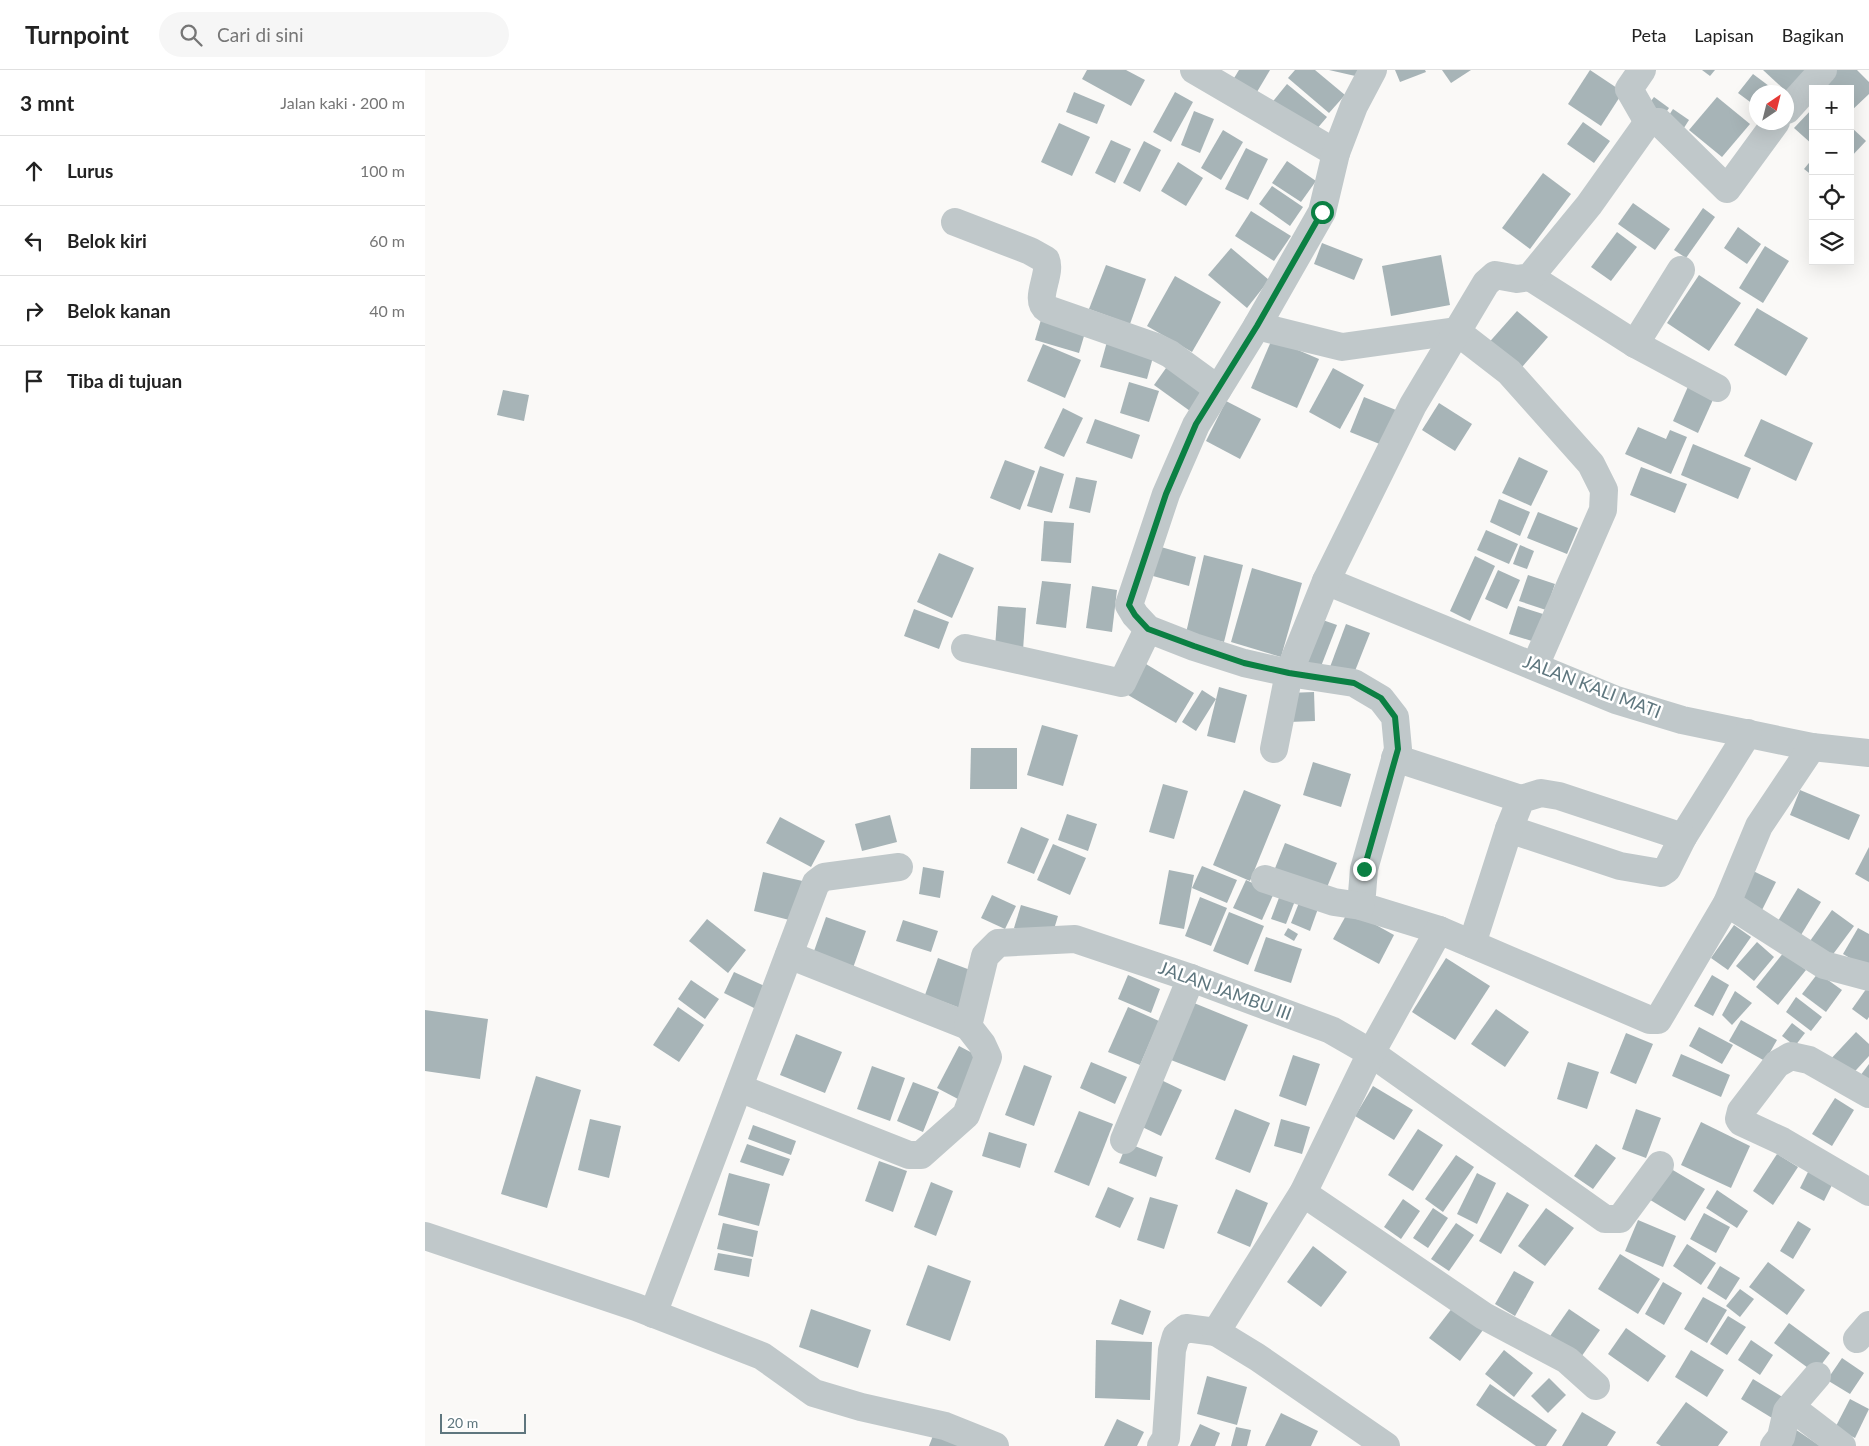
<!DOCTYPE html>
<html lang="id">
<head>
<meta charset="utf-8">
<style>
	body { margin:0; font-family:Lato,sans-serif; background:#f6f6f6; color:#222 }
	.controls { position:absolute; right:15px; top:15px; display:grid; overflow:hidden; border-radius:0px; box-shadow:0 5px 20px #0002 }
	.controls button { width:45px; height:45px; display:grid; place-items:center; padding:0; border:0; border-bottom:1px solid #e0e0e0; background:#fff; color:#222; font:25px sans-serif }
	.compass { position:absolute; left:1324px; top:15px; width:45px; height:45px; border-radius:50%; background:#fff; box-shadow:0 5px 20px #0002; rotate:35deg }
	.scale { position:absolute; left:15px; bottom:12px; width:86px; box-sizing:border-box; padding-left:5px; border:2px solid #5e767e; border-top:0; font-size:14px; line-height:18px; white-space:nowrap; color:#5e767e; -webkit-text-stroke:4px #fff; paint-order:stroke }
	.stop { position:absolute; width:15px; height:15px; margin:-11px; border:4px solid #0b8043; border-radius:50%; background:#fff }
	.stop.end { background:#0b8043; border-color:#fff; box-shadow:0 1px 5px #0008 }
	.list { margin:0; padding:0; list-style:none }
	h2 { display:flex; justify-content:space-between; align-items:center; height:65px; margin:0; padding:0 20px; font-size:21px }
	h2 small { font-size:16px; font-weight:400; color:#767676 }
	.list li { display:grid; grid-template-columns:32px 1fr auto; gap:15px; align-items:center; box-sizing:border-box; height:70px; padding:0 20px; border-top:1px solid #e0e0e0 }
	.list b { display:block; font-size:19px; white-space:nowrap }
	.list em { font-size:16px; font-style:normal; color:#767676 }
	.icon { flex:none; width:28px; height:28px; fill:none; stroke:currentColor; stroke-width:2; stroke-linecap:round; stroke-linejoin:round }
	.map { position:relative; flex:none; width:1444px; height:1376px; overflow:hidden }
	header { display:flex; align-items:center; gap:30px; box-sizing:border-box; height:70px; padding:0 25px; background:#fff; border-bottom:1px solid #e0e0e0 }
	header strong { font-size:24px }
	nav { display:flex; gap:28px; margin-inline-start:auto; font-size:18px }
	.search { width:350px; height:45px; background:#f6f6f6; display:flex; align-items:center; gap:12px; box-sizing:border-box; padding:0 18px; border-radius:28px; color:#767676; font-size:19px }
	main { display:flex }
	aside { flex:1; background:#fff }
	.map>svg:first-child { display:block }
</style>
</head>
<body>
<header>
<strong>Turnpoint</strong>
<div class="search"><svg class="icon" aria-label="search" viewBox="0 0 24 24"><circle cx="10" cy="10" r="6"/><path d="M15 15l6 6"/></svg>Cari di sini</div>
<nav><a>Peta</a><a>Lapisan</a><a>Bagikan</a></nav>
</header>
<main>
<aside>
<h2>3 mnt<small>Jalan kaki · 200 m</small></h2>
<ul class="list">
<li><svg class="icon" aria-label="ahead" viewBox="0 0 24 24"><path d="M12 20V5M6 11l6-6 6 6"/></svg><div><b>Lurus</b></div><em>100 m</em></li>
<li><svg class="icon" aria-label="left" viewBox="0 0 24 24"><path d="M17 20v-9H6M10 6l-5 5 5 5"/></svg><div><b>Belok kiri</b></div><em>60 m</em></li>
<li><svg class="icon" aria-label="right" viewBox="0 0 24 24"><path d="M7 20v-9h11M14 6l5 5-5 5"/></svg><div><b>Belok kanan</b></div><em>40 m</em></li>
<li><svg class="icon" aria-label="arrive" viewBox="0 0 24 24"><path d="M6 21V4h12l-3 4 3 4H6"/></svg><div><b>Tiba di tujuan</b></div></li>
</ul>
</aside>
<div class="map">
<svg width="1444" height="1376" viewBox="0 0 1444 1376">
	<rect width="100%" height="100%" fill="#faf9f7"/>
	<!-- building -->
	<g fill="#a7b4b7">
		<path d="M662,0H701L720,10L706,36L657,9Z"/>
		<path d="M814,0H845L829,27L806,13Z"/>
		<path d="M870,0H890L920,25L904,43L863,8Z"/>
		<path d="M904,0H941L939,8Z"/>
		<path d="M970,0H1000L1001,2L975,12Z"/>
		<path d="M1017,0H1046L1026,13Z"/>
		<path d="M1165,0L1198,22L1176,56L1143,34Z"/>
		<path d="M1277,0H1290L1285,6Z"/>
		<path d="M1338,0H1383L1363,23Z"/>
		<path d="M1409,0H1432L1444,12V24L1425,42V19H1397Z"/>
		<path d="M1328,4L1352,22H1332V37L1313,23Z"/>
		<path d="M862,14L902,47L885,67L845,35Z"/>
		<path d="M649,22L680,35L672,54L641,42Z"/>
		<path d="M750,22L768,32L746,72L728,62Z"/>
		<path d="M1229,27L1244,38L1236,50L1220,39Z"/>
		<path d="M1292,27L1325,54L1297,87L1264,60Z"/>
		<path d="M1388,38V75L1369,58Z"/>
		<path d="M1248,39L1264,50L1255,64L1239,53Z"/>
		<path d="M769,41L789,49L775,83L756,75Z"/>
		<path d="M1158,52L1185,71L1169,93L1142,74Z"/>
		<path d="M634,53L665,67L647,106L616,92Z"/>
		<path d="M1425,56L1441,71L1425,88Z"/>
		<path d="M798,60L818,72L796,110L776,98Z"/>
		<path d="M686,70L706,79L690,113L670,103Z"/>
		<path d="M719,71L736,80L715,122L698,113Z"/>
		<path d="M821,78L843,89L823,130L800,119Z"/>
		<path d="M1388,88V106L1379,99Z"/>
		<path d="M862,91L891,111L876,132L847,113Z"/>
		<path d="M753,92L778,108L761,136L736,121Z"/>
		<path d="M1118,103L1146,124L1105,179L1077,158Z"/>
		<path d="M847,116L878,137L865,156L834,134Z"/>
		<path d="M1208,133L1245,159L1230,180L1193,154Z"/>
		<path d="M1278,138L1290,147L1261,188L1249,180Z"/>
		<path d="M826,141L866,166L849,191L810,166Z"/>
		<path d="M1313,157L1336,174L1322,194L1299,178Z"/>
		<path d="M1192,162L1212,177L1186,211L1166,197Z"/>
		<path d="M897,173L938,189L929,210L889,194Z"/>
		<path d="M1340,176L1364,191L1338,233L1314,218Z"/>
		<path d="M806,178L844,210L822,238L783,205Z"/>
		<path d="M1016,185L1025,235L966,246L957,196Z"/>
		<path d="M681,195L721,209L705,254L664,239Z"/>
		<path d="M1274,205L1316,233L1284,281L1242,253Z"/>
		<path d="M750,206L796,232L767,282L722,256Z"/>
		<path d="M1332,238L1383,268L1361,306L1309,275Z"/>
		<path d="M1092,241L1123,267L1091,304L1060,277Z"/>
		<path d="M618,243L662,256L654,283L610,270Z"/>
		<path d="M683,268L730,280L722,309L675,297Z"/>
		<path d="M847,269L894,289L872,338L826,318Z"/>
		<path d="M618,274L656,290L640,328L602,311Z"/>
		<path d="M746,291L782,318L765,341L729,315Z"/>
		<path d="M908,298L939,315L915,359L884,342Z"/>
		<path d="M704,312L734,321L724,352L695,343Z"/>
		<path d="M1265,312L1291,323L1273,363L1248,351Z"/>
		<path d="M78,320L104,325L99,351L72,345Z"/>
		<path d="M939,327L971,340L957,375L925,362Z"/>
		<path d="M801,331L836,349L815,389L781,371Z"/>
		<path d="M1014,333L1047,354L1030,381L997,360Z"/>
		<path d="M638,338L658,348L639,387L619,378Z"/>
		<path d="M670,349L715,365L707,389L661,373Z"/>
		<path d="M1336,349L1388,373L1371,411L1319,386Z"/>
		<path d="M1213,357L1241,369L1245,360L1262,367L1246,404L1200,384Z"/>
		<path d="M1268,374L1326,398L1313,429L1256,405Z"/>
		<path d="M1094,387L1123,401L1106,436L1077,423Z"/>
		<path d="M580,390L610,401L595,440L565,428Z"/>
		<path d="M615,396L639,404L627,443L602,436Z"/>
		<path d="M1216,397L1262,414L1250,443L1205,425Z"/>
		<path d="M651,407L672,411L665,443L644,438Z"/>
		<path d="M1074,429L1105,442L1095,466L1065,452Z"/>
		<path d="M1113,442L1153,458L1142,484L1102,468Z"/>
		<path d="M619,451L649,453L646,493L616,491Z"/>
		<path d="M1061,460L1093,474L1084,494L1052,480Z"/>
		<path d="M1095,475L1109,481L1102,499L1088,494Z"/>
		<path d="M736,477L771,487L764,516L728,506Z"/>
		<path d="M514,483L549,498L527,548L492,532Z"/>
		<path d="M779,485L818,495L799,572L761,563Z"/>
		<path d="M1050,486L1070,496L1045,551L1025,541Z"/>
		<path d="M827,498L877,513L856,587L806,572Z"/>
		<path d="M1073,500L1095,510L1082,539L1060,529Z"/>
		<path d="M1103,505L1130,514L1121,540L1094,531Z"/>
		<path d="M617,511L646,514L641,558L611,554Z"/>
		<path d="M667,516L692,520L687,562L661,558Z"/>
		<path d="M573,536L601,538L598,580L570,578Z"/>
		<path d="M1093,536L1118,544L1110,572L1084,564Z"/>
		<path d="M489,539L524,552L514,579L479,566Z"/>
		<path d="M892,548L912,555L895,599L876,591Z"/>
		<path d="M921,554L945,563L928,606L905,597Z"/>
		<path d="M721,594L769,623L751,653L703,625Z"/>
		<path d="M794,617L822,625L810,673L782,666Z"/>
		<path d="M777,620L791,629L771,661L757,652Z"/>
		<path d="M889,622L890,651L864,652L863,623Z"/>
		<path d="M617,655L653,665L638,716L602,705Z"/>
		<path d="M546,678H592V719H545Z"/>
		<path d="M888,692L926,704L916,737L878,725Z"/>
		<path d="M738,714L763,721L749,769L724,762Z"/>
		<path d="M819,720L856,735L825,811L788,795Z"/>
		<path d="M1375,720L1435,745L1424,770L1365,745Z"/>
		<path d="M642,744L672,754L663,781L633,770Z"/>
		<path d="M465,745L472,772L437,781L430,754Z"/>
		<path d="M355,747L400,771L386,797L341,773Z"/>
		<path d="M596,757L624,769L609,804L582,793Z"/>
		<path d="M860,773L912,793L898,827L847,806Z"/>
		<path d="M628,774L661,788L645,825L612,810Z"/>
		<path d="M1444,777V812L1430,804Z"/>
		<path d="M777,796L812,810L802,833L767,818Z"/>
		<path d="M498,797L519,801L515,828L494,824Z"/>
		<path d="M744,800L769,805L759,859L734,854Z"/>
		<path d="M1326,800L1351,812L1334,846L1309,834Z"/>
		<path d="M338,802L382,812L372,852L329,841Z"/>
		<path d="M821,810L849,823L837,850L808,838Z"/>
		<path d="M858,817L873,823L861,854L846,849Z"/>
		<path d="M1373,818L1396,832L1376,865L1353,851Z"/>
		<path d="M567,825L591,836L580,859L556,848Z"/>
		<path d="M877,825L895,833L885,861L866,853Z"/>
		<path d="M775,827L802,838L786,876L760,866Z"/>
		<path d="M596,835L633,846L626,869L589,858Z"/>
		<path d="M924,840L969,865L954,894L908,869Z"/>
		<path d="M1407,840L1429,856L1406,887L1385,871Z"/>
		<path d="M804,842L839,856L823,895L788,881Z"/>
		<path d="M401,847L441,861L428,898L388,884Z"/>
		<path d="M282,849L321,880L303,903L264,871Z"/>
		<path d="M478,850L513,861L506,882L471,871Z"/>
		<path d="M1309,855L1326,867L1303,900L1286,888Z"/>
		<path d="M863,858L873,864L869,871L859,865Z"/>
		<path d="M1433,858L1444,864V899L1418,884Z"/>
		<path d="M841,867L877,879L866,913L829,901Z"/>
		<path d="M1332,872L1349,887L1329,911L1311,896Z"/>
		<path d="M1359,882L1381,900L1353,935L1331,917Z"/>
		<path d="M513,888L548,901L535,938L500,925Z"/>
		<path d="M1021,888L1065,916L1030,970L987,942Z"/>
		<path d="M309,902L346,919L335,941L299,923Z"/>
		<path d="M1393,903L1417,920L1401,942L1377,924Z"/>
		<path d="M703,905L735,919L726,943L693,929Z"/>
		<path d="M1287,905L1304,915L1288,946L1269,936Z"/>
		<path d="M266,910L294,929L280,949L253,929Z"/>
		<path d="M1444,915V947L1442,950L1427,939Z"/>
		<path d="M1310,921L1327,933L1307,955L1297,945Z"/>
		<path d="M1371,927L1397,947L1386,961L1361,942Z"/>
		<path d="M769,933L823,955L800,1011L746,990Z"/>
		<path d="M253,937L279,955L254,992L228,975Z"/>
		<path d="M703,937L734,951L715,995L683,982Z"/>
		<path d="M1071,939L1104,962L1080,997L1046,974Z"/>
		<path d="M0,940L63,949L55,1009L0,1001Z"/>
		<path d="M1316,950L1352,970L1340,991L1304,971Z"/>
		<path d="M1367,953L1380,963L1370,976L1357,966Z"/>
		<path d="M1274,957L1308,975L1297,994L1264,976Z"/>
		<path d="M1431,962L1444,974V986L1421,1011L1402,993Z"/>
		<path d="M1201,963L1228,974L1211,1014L1185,1003Z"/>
		<path d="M371,964L417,982L400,1023L355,1005Z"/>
		<path d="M534,976L555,987L533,1029L512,1018Z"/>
		<path d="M1256,984L1305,1005L1296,1027L1247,1006Z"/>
		<path d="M868,985L895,994L881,1036L854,1026Z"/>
		<path d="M666,992L702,1007L690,1034L655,1018Z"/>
		<path d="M1143,992L1174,1002L1162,1039L1132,1029Z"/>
		<path d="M1444,994V1019L1432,1010Z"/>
		<path d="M599,995L627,1006L609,1056L580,1045Z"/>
		<path d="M447,996L480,1008L465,1051L432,1039Z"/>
		<path d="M111,1006L156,1020L122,1138L76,1124Z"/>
		<path d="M734,1009L757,1020L736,1066L713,1055Z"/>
		<path d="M488,1012L514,1022L498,1062L472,1051Z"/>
		<path d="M948,1016L988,1040L969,1070L930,1046Z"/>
		<path d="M1410,1028L1429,1040L1407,1076L1387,1064Z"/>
		<path d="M810,1039L845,1053L825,1103L790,1089Z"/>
		<path d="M1211,1039L1236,1048L1221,1088L1197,1079Z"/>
		<path d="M654,1041L688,1054L664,1116L629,1102Z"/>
		<path d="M165,1049L196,1056L184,1108L153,1100Z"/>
		<path d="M856,1049L885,1057L877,1084L849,1076Z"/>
		<path d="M1276,1052L1325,1076L1306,1118L1256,1095Z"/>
		<path d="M328,1055L371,1071L366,1085L323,1069Z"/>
		<path d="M993,1059L1018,1075L988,1121L963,1105Z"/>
		<path d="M564,1062L602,1074L595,1098L557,1086Z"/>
		<path d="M702,1073L738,1087L731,1107L694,1093Z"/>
		<path d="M322,1074L365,1089L358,1106L315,1092Z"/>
		<path d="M1171,1074L1191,1088L1168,1119L1149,1106Z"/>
		<path d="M1352,1084L1373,1097L1348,1135L1328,1121Z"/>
		<path d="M1031,1085L1049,1097L1018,1142L1000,1129Z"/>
		<path d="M454,1091L482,1101L468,1142L440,1131Z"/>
		<path d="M1388,1092L1412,1105L1399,1131L1375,1118Z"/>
		<path d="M1241,1096L1280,1119L1260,1151L1222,1128Z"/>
		<path d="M304,1103L345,1114L334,1156L293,1145Z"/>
		<path d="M1052,1103L1071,1113L1052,1154L1032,1144Z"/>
		<path d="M506,1112L528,1121L511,1166L489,1157Z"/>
		<path d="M683,1117L709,1128L695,1158L670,1147Z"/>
		<path d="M811,1119L843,1133L825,1177L792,1163Z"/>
		<path d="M1292,1120L1323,1141L1312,1158L1281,1138Z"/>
		<path d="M1082,1122L1104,1135L1076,1184L1054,1171Z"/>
		<path d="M725,1127L753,1135L739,1179L712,1170Z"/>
		<path d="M978,1129L995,1141L976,1169L959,1157Z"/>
		<path d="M1008,1138L1023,1148L1003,1178L988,1168Z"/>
		<path d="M1121,1138L1149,1158L1120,1196L1093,1176Z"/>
		<path d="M1279,1143L1305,1157L1291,1183L1265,1169Z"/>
		<path d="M1213,1150L1251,1166L1238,1197L1200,1181Z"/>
		<path d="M1373,1151L1386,1159L1368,1189L1355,1181Z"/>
		<path d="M298,1153L333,1161L328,1187L292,1179Z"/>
		<path d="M1031,1153L1049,1165L1024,1201L1006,1189Z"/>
		<path d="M1262,1174L1291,1193L1276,1215L1248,1196Z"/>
		<path d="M888,1176L922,1202L896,1237L862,1212Z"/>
		<path d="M293,1183L327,1189L324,1207L289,1200Z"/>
		<path d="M1195,1184L1235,1209L1213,1244L1173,1219Z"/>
		<path d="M1343,1192L1380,1220L1362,1245L1324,1217Z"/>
		<path d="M503,1195L546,1211L525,1271L481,1255Z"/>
		<path d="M1295,1196L1315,1208L1301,1230L1282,1218Z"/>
		<path d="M1089,1201L1109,1212L1090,1246L1070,1234Z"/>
		<path d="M1238,1212L1257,1223L1239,1255L1220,1244Z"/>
		<path d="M1315,1219L1329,1229L1315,1247L1301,1236Z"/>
		<path d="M1278,1227L1302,1240L1282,1273L1259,1259Z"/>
		<path d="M695,1229L726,1241L718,1265L686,1254Z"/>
		<path d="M1028,1237L1058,1260L1035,1291L1004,1268Z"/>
		<path d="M386,1239L446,1260L433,1298L374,1277Z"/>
		<path d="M1144,1239L1175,1260L1154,1290L1123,1269Z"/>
		<path d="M1303,1246L1321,1257L1302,1285L1285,1274Z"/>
		<path d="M1364,1253L1405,1283L1390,1303L1349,1273Z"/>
		<path d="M1201,1258L1241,1286L1223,1312L1183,1284Z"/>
		<path d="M671,1270L727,1272L725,1330L670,1328Z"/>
		<path d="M1326,1270L1348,1285L1335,1305L1313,1290Z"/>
		<path d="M1079,1280L1108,1303L1089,1327L1060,1304Z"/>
		<path d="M1266,1280L1299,1300L1282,1327L1250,1307Z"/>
		<path d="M1417,1288L1439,1303L1425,1324L1402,1310Z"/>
		<path d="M782,1306L822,1317L812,1355L772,1344Z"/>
		<path d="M1124,1308L1141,1325L1123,1343L1106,1326Z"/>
		<path d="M1328,1309L1359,1328L1347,1348L1316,1329Z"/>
		<path d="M1065,1314L1132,1360L1121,1376H1111L1051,1335Z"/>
		<path d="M1425,1329L1444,1339L1430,1368L1410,1358Z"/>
		<path d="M1261,1332L1303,1362L1293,1376H1236L1231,1373Z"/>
		<path d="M1157,1342L1191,1362L1182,1376H1137Z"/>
		<path d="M856,1343L893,1361L886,1376H840Z"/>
		<path d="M692,1349L719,1362L712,1376H679Z"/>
		<path d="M775,1354L795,1363L790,1376H765Z"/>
		<path d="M811,1357L826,1360L822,1376H806Z"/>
		<path d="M1367,1357L1395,1376H1354Z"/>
		<path d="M509,1363L540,1376H504Z"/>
	</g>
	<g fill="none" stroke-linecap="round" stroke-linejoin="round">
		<!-- minor -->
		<g stroke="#c0c8ca" stroke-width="28">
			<path d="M769,0L911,83"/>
			<path d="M948,0L929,36L911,83L897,142L832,256L771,355L741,424L704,535L710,545L723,559L769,577L819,593L864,603L929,613L956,629L970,647L973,679L939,799L936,836L1014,860"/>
			<path d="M1217,0L1204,19L1223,52"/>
			<path d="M1362,40L1398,0"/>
			<path d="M530,152L605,181L621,190C627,204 608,230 622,239L731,277L745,284L793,319"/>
			<path d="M1105,207L1210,274L1292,318"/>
			<path d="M832,256L917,277L1031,261L1084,302L1166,394L1179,420L1178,440L1110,596"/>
			<path d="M1210,274L1256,200"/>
			<path d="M901,511L1191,630L1257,650L1387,677L1444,683"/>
			<path d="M540,578L697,613L723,559"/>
			<path d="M849,679L864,603L901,511L988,335L1061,213L1070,205L1092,209L1105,207L1164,135L1223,52H1234L1302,119L1351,52"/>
			<path d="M970,688L1096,729"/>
			<path d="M1084,759L1195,796L1236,803L1242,799L1258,767L1323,663"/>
			<path d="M840,809L909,832L936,836"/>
			<path d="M1302,833L1399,895L1444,907"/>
			<path d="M1047,874L1084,759L1096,729L1116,723L1134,726L1258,767"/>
			<path d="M364,885L543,956"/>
			<path d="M314,1018L484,1085H496L541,1045L563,987L557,974L543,956L560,886L573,873L650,869L766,908L906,960L946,983L1180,1149H1195L1235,1095"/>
			<path d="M1444,1024L1384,990L1366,986L1352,994L1316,1041L1314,1049L1316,1052L1357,1071L1444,1122"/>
			<path d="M699,1070L766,908"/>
			<path d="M878,1123L1059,1246L1142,1290L1171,1316"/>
			<path d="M0,1166L211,1237L337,1286L389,1323L436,1337L520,1356L570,1376"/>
			<path d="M228,1244L391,813L399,807L474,797"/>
			<path d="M1432,1269L1444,1255"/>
			<path d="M1366,1337L1417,1376"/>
			<path d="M736,1376L741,1368L747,1280L751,1266L761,1258L791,1262"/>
			<path d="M961,1376L832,1287L791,1262L878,1123L946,983L1014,860L1225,950H1233L1302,833L1334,756L1387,677"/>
			<path d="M1349,1376L1356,1367L1362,1341L1392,1306"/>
		</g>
	</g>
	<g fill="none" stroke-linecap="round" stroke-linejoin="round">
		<!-- route -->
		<path stroke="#0b8043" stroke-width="6" d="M897,142L832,256L771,354L741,424L704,535L710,545L723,559L769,576L819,593L864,603L929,613L956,628L970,647L973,679L939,799"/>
	</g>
	<g text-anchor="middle" stroke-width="5" stroke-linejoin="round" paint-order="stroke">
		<!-- street labels -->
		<g font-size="18" fill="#5e767e" stroke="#fff">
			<text transform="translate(1167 617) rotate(21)" y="6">JALAN KALI MATI</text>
			<text transform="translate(800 921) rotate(20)" y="6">JALAN JAMBU III</text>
		</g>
	</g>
</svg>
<div class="controls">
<button>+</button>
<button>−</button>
<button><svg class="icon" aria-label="locate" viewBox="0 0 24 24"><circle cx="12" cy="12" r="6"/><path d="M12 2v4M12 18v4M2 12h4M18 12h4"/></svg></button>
<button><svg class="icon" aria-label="layers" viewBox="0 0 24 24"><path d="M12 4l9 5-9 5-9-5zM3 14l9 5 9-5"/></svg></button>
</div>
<svg class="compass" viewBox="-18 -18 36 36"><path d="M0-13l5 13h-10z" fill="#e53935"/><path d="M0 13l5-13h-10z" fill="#767676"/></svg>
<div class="scale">20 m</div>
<div class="stop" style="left:897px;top:142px"></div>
<div class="stop end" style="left:939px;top:799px"></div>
</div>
</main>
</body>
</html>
